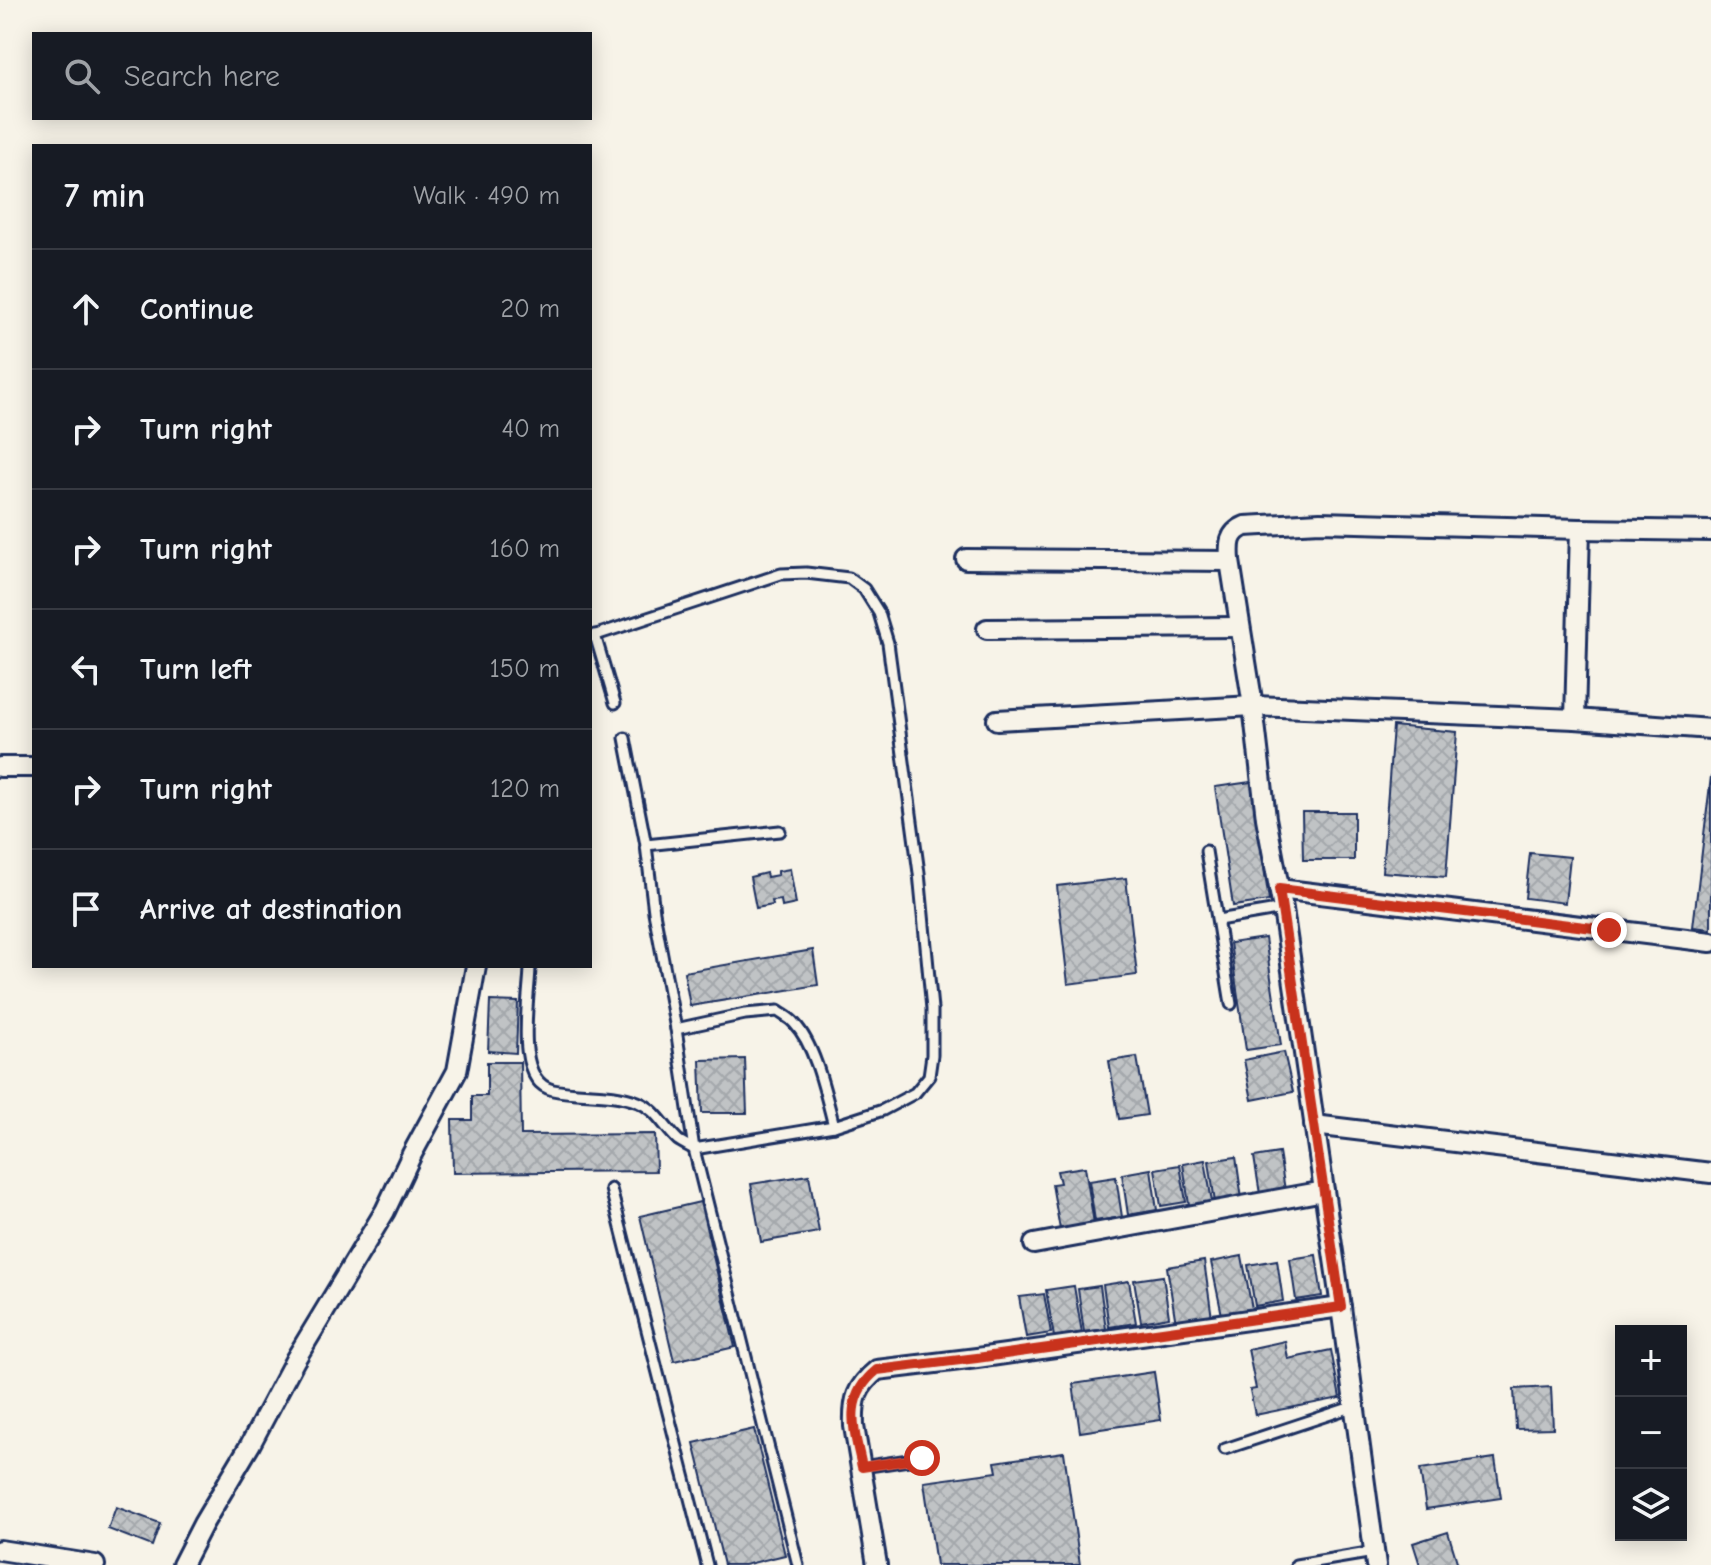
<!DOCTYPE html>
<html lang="en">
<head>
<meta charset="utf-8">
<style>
	body { margin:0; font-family:"Comic Neue",sans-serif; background:#242831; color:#f1f3f6 }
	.controls { position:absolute; right:24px; bottom:24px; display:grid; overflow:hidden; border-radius:0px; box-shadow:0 4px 20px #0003 }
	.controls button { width:72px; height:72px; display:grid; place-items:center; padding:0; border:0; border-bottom:2px solid #363941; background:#171b24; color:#f1f3f6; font:40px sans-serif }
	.stop { position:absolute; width:24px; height:24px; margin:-18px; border:6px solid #c8321e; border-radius:50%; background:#fff }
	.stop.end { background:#c8321e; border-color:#fff; box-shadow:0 2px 8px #0008 }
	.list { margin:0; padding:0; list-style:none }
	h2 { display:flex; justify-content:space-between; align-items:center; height:104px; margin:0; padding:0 32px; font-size:34px }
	h2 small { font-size:26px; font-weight:400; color:#9ea1a6 }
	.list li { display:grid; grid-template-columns:52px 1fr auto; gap:24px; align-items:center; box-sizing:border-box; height:120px; padding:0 32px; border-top:2px solid #363941 }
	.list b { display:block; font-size:30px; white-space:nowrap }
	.list em { font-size:26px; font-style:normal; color:#9ea1a6 }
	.icon { flex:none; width:44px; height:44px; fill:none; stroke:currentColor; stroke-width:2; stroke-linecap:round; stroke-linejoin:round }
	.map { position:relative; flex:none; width:1711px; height:1565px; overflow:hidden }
	.search { position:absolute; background:#171b24; box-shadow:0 4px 20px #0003; left:32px; top:32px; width:560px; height:88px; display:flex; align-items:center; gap:20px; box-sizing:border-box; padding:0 28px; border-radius:0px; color:#9ea1a6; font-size:30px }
	.panel { position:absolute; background:#171b24; box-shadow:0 4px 20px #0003; left:32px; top:144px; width:560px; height:824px; border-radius:0px }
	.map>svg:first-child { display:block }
</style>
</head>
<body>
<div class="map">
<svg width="1711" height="1565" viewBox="0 0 1711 1565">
	<defs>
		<pattern id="building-cross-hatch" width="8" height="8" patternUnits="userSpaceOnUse" patternTransform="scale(2)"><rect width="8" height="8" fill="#c0c3c5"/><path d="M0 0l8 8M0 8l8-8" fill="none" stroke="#a4a8ac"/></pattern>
	</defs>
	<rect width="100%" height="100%" fill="#f7f3e8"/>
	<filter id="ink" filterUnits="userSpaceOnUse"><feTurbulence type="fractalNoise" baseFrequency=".0125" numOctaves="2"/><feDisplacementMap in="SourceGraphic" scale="16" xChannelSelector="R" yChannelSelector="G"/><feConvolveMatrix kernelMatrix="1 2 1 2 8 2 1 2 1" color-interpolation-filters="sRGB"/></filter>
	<g filter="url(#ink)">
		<!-- building -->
		<g fill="url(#building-cross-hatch)" stroke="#1b2f5e" stroke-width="2">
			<path d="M1393,726L1457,732L1446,877L1382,872Z"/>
			<path d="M1711,776V929L1693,927Z"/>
			<path d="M1251,782L1269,901L1233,906L1215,787Z"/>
			<path d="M1302,812H1354V860H1303Z"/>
			<path d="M1530,853L1570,857L1565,903L1525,898Z"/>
			<path d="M790,869L796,904L782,907L781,900L772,901L773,905L756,908L750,877L766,873L767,877L778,875V871Z"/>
			<path d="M1126,878L1137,975L1068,984L1057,886Z"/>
			<path d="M1265,938L1281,1045L1246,1050L1230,943Z"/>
			<path d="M813,950L818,985L690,1006L684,972Z"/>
			<path d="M490,1001L518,1002L516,1053L488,1051Z"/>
			<path d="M1284,1052L1293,1092L1252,1100L1244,1060Z"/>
			<path d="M1137,1057L1147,1115L1119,1119L1109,1061Z"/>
			<path d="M745,1059L747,1113H702L700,1060Z"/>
			<path d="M487,1062H520L521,1135L655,1134L656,1171L453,1173L452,1120H472V1096H487Z"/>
			<path d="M1279,1153L1285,1190L1260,1194L1254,1157Z"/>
			<path d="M1236,1157L1242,1199L1215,1203L1209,1161Z"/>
			<path d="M1205,1160L1212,1202L1189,1205L1183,1164Z"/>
			<path d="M1180,1165L1186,1202L1161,1206L1155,1169Z"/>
			<path d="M1085,1167L1095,1230L1061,1235L1052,1184L1060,1183L1057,1171Z"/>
			<path d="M1151,1169L1157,1210L1128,1215L1122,1174Z"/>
			<path d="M809,1175L819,1232L761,1242L751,1184Z"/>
			<path d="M1116,1177L1122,1217L1095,1221L1089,1181Z"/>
			<path d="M700,1202L735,1347L674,1361L640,1216Z"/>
			<path d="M1316,1255L1322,1296L1296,1300L1290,1259Z"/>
			<path d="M1242,1256L1252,1309L1222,1315L1211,1262Z"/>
			<path d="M1277,1260L1283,1301L1255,1306L1248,1265Z"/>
			<path d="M1204,1261L1212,1318L1176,1324L1167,1267Z"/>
			<path d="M1163,1276L1169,1317L1141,1322L1134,1280Z"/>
			<path d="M1129,1281L1136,1323L1109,1327L1103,1285Z"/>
			<path d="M1074,1286L1082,1333L1054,1337L1046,1290Z"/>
			<path d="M1100,1286L1106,1329L1084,1332L1078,1289Z"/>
			<path d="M1044,1294L1051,1333L1026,1337L1019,1297Z"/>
			<path d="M1285,1341L1288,1359L1331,1350L1340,1398L1255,1415L1250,1390L1256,1389L1248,1349Z"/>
			<path d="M1154,1372L1161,1420L1080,1432L1073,1384Z"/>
			<path d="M1551,1387L1553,1428L1516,1429L1514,1389Z"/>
			<path d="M754,1429L785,1555L744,1565H724L694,1443Z"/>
			<path d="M1064,1452L1080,1565H936L924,1482L997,1472L995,1462Z"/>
			<path d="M1495,1458L1501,1498L1426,1509L1420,1469Z"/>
			<path d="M116,1507L160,1523L152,1546L108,1529Z"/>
			<path d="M1448,1532L1458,1565H1420L1413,1543Z"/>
		</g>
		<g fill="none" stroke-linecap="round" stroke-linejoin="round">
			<defs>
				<g id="service">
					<path d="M595,635L615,703"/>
					<path d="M625,738L646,845L654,912L676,1029L694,1149L798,1565"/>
					<path d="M646,845L780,831"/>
					<path d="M1206,851L1231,1004"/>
					<path d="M1218,920L1283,909"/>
					<path d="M530,966C530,996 512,1081 553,1090C581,1096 610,1091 638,1102C656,1109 664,1127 678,1140C682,1143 689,1146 694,1149L834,1126L883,1110L915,1093L929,1076L932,1055V1009L919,873L888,643L879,613L864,589L849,578L806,573L781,574L590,637"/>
					<path d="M676,1029L745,1014L778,1011C783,1015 790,1018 794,1023C816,1046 826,1096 834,1126"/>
					<path d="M611,1189L707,1565"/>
					<path d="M1225,1449L1355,1406"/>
					<path d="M862,1467L922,1458"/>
					<path d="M1296,1565L1374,1552"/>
				</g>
				<g id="minor">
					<path d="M966,559L1230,561"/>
					<path d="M987,629L1240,627"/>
					<path d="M1575,719L1580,529"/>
					<path d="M997,720L1253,706L1575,719L1711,729"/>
					<path d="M0,767H34"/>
					<path d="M1279,889L1711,942"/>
					<path d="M1314,1125L1711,1173"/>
					<path d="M1034,1244L1324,1191"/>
					<path d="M0,1550L95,1565"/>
					<path d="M182,1565L203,1524L250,1445L295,1360L385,1211L412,1154L457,1071L476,966"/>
					<path d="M877,1565L854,1426C853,1400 856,1387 877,1370L977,1358L1341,1307"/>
					<path d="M1376,1565L1341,1307L1283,909L1266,818L1253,706L1230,561C1229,545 1228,533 1245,526L1320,522L1580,529L1711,531"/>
				</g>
			</defs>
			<!-- service casing -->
			<use href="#service" stroke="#1b2f5e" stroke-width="15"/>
			<!-- minor casing -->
			<use href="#minor" stroke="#1b2f5e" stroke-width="24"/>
			<!-- service -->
			<use href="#service" stroke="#f7f3e8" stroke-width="9"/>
			<!-- minor -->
			<use href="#minor" stroke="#f7f3e8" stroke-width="18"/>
		</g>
	</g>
	<g fill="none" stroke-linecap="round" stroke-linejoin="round" filter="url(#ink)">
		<!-- route -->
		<path stroke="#c8321e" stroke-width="10" d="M922,1458L862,1467C854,1429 842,1398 877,1370L977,1358L1341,1307L1279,889L1609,930"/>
	</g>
</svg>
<div class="controls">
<button>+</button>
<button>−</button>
<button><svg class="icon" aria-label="layers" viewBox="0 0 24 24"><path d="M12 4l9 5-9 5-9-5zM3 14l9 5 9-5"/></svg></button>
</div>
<div class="stop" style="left:922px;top:1458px"></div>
<div class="stop end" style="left:1609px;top:930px"></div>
<div class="search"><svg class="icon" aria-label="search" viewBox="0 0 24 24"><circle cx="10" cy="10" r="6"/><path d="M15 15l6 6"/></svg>Search here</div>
<section class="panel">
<h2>7 min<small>Walk · 490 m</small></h2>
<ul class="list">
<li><svg class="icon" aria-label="ahead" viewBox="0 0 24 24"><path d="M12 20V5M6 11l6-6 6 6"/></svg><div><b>Continue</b></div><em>20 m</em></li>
<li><svg class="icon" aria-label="right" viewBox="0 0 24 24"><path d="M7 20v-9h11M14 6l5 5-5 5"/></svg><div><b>Turn right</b></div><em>40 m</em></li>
<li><svg class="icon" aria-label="right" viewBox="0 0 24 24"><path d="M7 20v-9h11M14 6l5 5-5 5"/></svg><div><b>Turn right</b></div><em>160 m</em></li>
<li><svg class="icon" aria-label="left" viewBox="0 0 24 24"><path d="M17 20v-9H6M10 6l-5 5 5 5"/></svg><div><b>Turn left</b></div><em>150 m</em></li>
<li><svg class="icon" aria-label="right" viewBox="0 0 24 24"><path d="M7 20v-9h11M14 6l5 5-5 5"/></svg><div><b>Turn right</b></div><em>120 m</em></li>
<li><svg class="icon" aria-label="arrive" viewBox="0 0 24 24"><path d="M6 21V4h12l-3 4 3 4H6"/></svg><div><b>Arrive at destination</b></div></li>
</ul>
</section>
</div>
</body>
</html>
